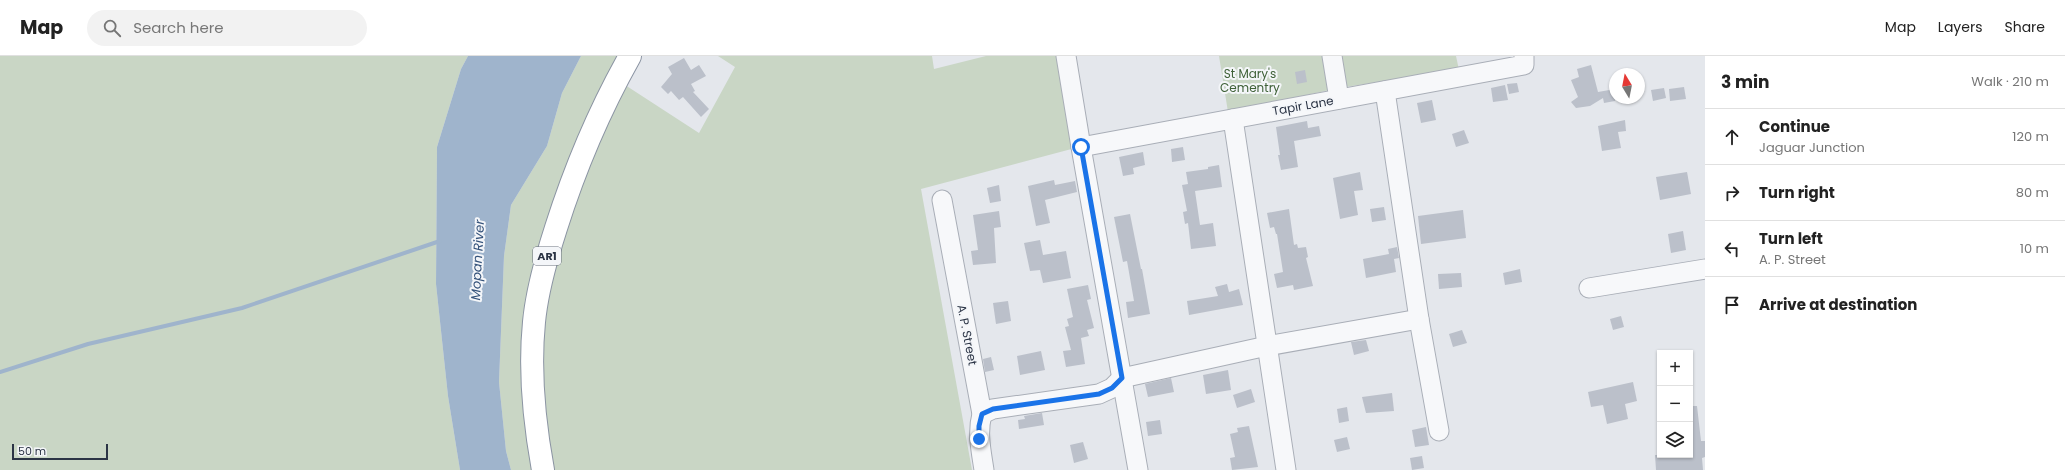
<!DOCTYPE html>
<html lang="en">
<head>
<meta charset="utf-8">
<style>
	body { margin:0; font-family:Poppins,sans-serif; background:#f2f2f2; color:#222 }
	.controls { position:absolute; right:12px; bottom:12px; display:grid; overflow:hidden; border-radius:0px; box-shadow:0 1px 3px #0004 }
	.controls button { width:36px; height:36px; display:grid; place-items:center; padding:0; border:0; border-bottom:1px solid #e0e0e0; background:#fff; color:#222; font:20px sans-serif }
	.compass { position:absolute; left:1609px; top:12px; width:36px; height:36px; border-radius:50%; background:#fff; box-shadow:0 1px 3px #0004; rotate:350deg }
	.scale { position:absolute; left:12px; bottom:10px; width:96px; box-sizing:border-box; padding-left:4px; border:2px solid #2b3445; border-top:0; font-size:11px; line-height:14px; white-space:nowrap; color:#2b3445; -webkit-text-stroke:3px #f4f6f9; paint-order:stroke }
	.stop { position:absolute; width:12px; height:12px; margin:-9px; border:3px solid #1a73e8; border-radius:50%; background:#fff }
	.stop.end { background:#1a73e8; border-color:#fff; box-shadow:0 1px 4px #0008 }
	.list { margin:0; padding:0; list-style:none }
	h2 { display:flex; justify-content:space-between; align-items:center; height:52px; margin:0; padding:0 16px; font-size:17px }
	h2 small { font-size:13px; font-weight:400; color:#767676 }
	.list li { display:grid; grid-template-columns:26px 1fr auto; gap:12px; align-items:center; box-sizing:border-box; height:56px; padding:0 16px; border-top:1px solid #e0e0e0 }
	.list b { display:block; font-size:15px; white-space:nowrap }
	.list p { margin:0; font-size:13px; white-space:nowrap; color:#767676 }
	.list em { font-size:13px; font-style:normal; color:#767676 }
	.icon { flex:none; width:22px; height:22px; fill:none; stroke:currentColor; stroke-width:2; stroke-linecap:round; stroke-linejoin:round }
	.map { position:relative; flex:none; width:1705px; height:414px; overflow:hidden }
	header { display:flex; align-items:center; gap:24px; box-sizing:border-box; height:56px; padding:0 20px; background:#fff; border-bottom:1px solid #e0e0e0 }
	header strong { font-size:19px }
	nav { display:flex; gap:22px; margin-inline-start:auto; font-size:14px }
	.search { width:280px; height:36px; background:#f2f2f2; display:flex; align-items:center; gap:10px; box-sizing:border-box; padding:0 14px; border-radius:22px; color:#767676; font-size:15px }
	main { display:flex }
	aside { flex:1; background:#fff }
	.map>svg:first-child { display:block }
</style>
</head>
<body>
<header>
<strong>Map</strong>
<div class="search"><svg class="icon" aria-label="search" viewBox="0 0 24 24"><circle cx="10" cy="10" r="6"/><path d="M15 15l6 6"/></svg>Search here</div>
<nav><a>Map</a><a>Layers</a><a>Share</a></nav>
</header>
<main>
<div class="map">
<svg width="1705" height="414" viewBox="0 0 1705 414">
	<rect width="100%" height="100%" fill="#e4e7ec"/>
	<!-- green -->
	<g fill="#c9d6c5">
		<path d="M0,0H468L461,13L437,91L436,228L448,340L460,414H0Z"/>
		<path d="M581,0H639L622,27L699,77L735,11L718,0H932L934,13L986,0H1062L1079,91L921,133L972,414H511L506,395L499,326L504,200L511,149L547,90L562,37Z"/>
		<path d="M1219,0H1328L1334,33L1228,56Z"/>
		<path d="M1333,0H1456L1459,14L1338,32Z"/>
	</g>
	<!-- water -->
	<path fill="#9fb4cc" d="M468,0H581L562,37L547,90L511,149L504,200L499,326L506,395L511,414H460L448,340L436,228L437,91L461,13Z"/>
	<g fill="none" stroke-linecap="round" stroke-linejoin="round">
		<!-- stream -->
		<path stroke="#9fb4cc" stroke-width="4" d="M0,316L88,288L242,252L440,185"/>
	</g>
	<!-- building -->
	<g fill="#bbc0ca">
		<path d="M684,2L691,14L699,9L706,20L691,28L695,35L693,36L709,53L701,61L683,41L679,44L671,35L668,38L661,31L672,18L668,11Z"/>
		<path d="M1591,9L1598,36L1615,33V45L1604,47L1603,42L1590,50L1576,52L1571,46L1578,41L1571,24L1579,21L1577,13Z"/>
		<path d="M1305,14L1307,26L1297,28L1295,16Z"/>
		<path d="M1517,27L1519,36L1509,38L1507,28Z"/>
		<path d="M1505,29L1508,44L1493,46L1491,32Z"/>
		<path d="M1684,31L1686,43L1670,45L1669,33Z"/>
		<path d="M1664,32L1666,42L1653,45L1651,34Z"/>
		<path d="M1432,44L1436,64L1421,67L1417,47Z"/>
		<path d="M1625,64L1626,75L1618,76L1621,92L1602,95L1598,70Z"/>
		<path d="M1307,65L1308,72L1319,70L1321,80L1294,85L1298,111L1281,114L1278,99H1280L1276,71Z"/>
		<path d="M1464,74L1469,87L1456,91L1452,78Z"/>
		<path d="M1183,91L1185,104L1172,106L1171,93Z"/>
		<path d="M1143,96L1145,109L1133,112L1134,118L1123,120L1119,101Z"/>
		<path d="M1219,109L1222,131L1195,135L1200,169L1213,167L1216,190L1191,193L1188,167L1185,168L1183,156L1187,155L1182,129L1188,128L1186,116L1208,113V111Z"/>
		<path d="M1360,116L1363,134L1354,135L1358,159L1340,163L1333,122Z"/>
		<path d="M1687,116L1691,138L1660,144L1656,121Z"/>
		<path d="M1054,124L1055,129L1075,125L1077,136L1045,144L1050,167L1036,170L1028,130Z"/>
		<path d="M999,129L1001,145L990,147L987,132Z"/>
		<path d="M1384,151L1386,164L1372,166L1370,153Z"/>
		<path d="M1289,153L1294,189L1297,188L1298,192L1306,191L1308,201L1306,202L1313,230L1294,234L1293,229L1277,232L1274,218L1283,216L1277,178H1276L1274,171L1270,172L1267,157Z"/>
		<path d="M1463,154L1466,182L1421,188L1418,160Z"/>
		<path d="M999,155L1001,171L994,172L996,207L973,209L971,195L978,194L973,159Z"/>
		<path d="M1130,158L1141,213H1142L1150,258L1128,262L1126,246L1134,245L1127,205L1123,206L1114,161Z"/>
		<path d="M1683,175L1686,194L1671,197L1668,178Z"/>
		<path d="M1040,184L1043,199L1066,195L1071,222L1043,227L1040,214L1030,215L1024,187Z"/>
		<path d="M1397,191L1399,202L1394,203L1396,216L1366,222L1363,203L1389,198L1388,193Z"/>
		<path d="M1520,213L1522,226L1505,229L1503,217Z"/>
		<path d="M1461,217L1462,231L1439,233L1438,218Z"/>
		<path d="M1227,228L1229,236L1239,233L1243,249L1189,259L1187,245L1218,240L1215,231Z"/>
		<path d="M1088,229L1091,243L1087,244L1094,272L1087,274L1089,280L1081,282L1085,308L1066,311L1063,295L1071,294L1065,271L1069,270L1067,263L1073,261L1067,233Z"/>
		<path d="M1008,245L1011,265L996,268L993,247Z"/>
		<path d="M1621,260L1624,271L1613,274L1610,263Z"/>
		<path d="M1462,274L1467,287L1453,291L1449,278Z"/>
		<path d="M1366,284L1369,295L1354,299L1351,286Z"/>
		<path d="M1041,295L1045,314L1020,319L1017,300Z"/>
		<path d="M991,301L994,314L985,316L983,303Z"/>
		<path d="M1228,314L1231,334L1206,338L1203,319Z"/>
		<path d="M1171,322L1174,336L1148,341L1145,328Z"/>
		<path d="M1633,326L1637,345L1625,348L1628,363L1607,368L1603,349L1591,351L1588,336Z"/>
		<path d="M1251,333L1255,346L1237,352L1233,339Z"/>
		<path d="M1392,337L1394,355L1366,357L1362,341Z"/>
		<path d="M1690,350H1697L1701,385H1705V401L1702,402L1703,414H1656L1655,399H1690Z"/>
		<path d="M1347,351L1349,365L1339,367L1337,353Z"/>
		<path d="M1042,357L1044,369L1019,373L1018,364L1025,363L1024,360Z"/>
		<path d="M1160,364L1162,378L1148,380L1146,366Z"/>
		<path d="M1249,370L1258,411L1232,414L1230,402L1235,401L1230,378L1238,376L1237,372Z"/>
		<path d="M1426,371L1429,389L1415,391L1412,374Z"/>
		<path d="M1347,381L1350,393L1337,396L1334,384Z"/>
		<path d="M1083,386L1088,403L1074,407L1070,389Z"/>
		<path d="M1422,400L1424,412L1412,414L1410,402Z"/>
	</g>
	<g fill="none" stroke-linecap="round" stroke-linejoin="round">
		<defs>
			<g id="minor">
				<path d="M1066,0L1081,91L1138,414"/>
				<path d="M1332,0L1339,43"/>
				<path d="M1385,35L1419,263L1439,375"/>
				<path d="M1233,63L1286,414"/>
				<path d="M1081,91L1524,9V0"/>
				<path d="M942,144L982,358C977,377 981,394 984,414"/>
				<path d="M1589,232L1705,213"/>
				<path d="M982,358L993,353L1099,338L1112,332L1122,322L1267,290L1419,263"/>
			</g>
			<path id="highway" d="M543,414C534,365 529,316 534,266C537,234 546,203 556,172C575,112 599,55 630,0"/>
		</defs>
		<!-- minor casing -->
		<use href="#minor" stroke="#a9aeb7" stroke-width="21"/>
		<!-- highway casing -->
		<use href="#highway" stroke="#8b94a3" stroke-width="24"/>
		<!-- minor -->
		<use href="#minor" stroke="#f7f8fa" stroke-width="19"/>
		<!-- highway -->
		<use href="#highway" stroke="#fff" stroke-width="22"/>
	</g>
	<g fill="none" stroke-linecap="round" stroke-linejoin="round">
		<!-- route -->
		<path stroke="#1a73e8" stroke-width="5" d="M979,383V370L982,358L993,353L1099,338L1112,332L1122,322L1081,91"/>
	</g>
	<g text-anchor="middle" stroke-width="4" stroke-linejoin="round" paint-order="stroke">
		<!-- shield labels -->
		<rect fill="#f4f6f9" stroke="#676e7b" stroke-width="1" x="533" y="191" width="28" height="18" rx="3"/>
		<g font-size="11" font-weight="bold" fill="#2b3445">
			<text x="547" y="204">AR1</text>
		</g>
		<!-- park labels -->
		<g font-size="12" fill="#3f6138" stroke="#f4f6f9">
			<text x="1250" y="22">St Mary's<tspan x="1250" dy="14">Cementry</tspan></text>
		</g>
		<!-- street labels -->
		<g font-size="12" fill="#2b3445" stroke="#f4f6f9">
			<text transform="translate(1303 50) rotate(-10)" y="4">Tapir Lane</text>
			<text transform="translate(967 279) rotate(79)" y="4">A. P. Street</text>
		</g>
		<!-- water labels -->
		<g font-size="13" font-style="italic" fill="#34527a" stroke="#f4f6f9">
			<text transform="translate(477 204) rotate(-87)" y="5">Mopan River</text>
		</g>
	</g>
</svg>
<div class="controls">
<button>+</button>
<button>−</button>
<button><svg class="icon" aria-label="layers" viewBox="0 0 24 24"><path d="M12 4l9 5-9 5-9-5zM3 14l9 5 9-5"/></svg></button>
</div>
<svg class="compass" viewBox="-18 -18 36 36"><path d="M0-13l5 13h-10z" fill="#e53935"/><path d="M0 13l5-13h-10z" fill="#767676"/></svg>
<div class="scale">50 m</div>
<div class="stop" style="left:1081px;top:91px"></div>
<div class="stop end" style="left:979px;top:383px"></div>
</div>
<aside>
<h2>3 min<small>Walk · 210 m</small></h2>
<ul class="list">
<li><svg class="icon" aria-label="ahead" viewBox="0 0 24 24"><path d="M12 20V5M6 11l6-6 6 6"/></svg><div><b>Continue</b><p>Jaguar Junction</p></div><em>120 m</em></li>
<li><svg class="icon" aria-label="right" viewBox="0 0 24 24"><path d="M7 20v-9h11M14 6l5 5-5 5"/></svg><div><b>Turn right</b></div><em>80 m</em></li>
<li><svg class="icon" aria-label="left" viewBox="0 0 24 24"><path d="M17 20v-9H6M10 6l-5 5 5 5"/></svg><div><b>Turn left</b><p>A. P. Street</p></div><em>10 m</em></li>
<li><svg class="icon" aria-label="arrive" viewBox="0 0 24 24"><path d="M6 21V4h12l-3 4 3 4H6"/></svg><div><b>Arrive at destination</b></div></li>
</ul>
</aside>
</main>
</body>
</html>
